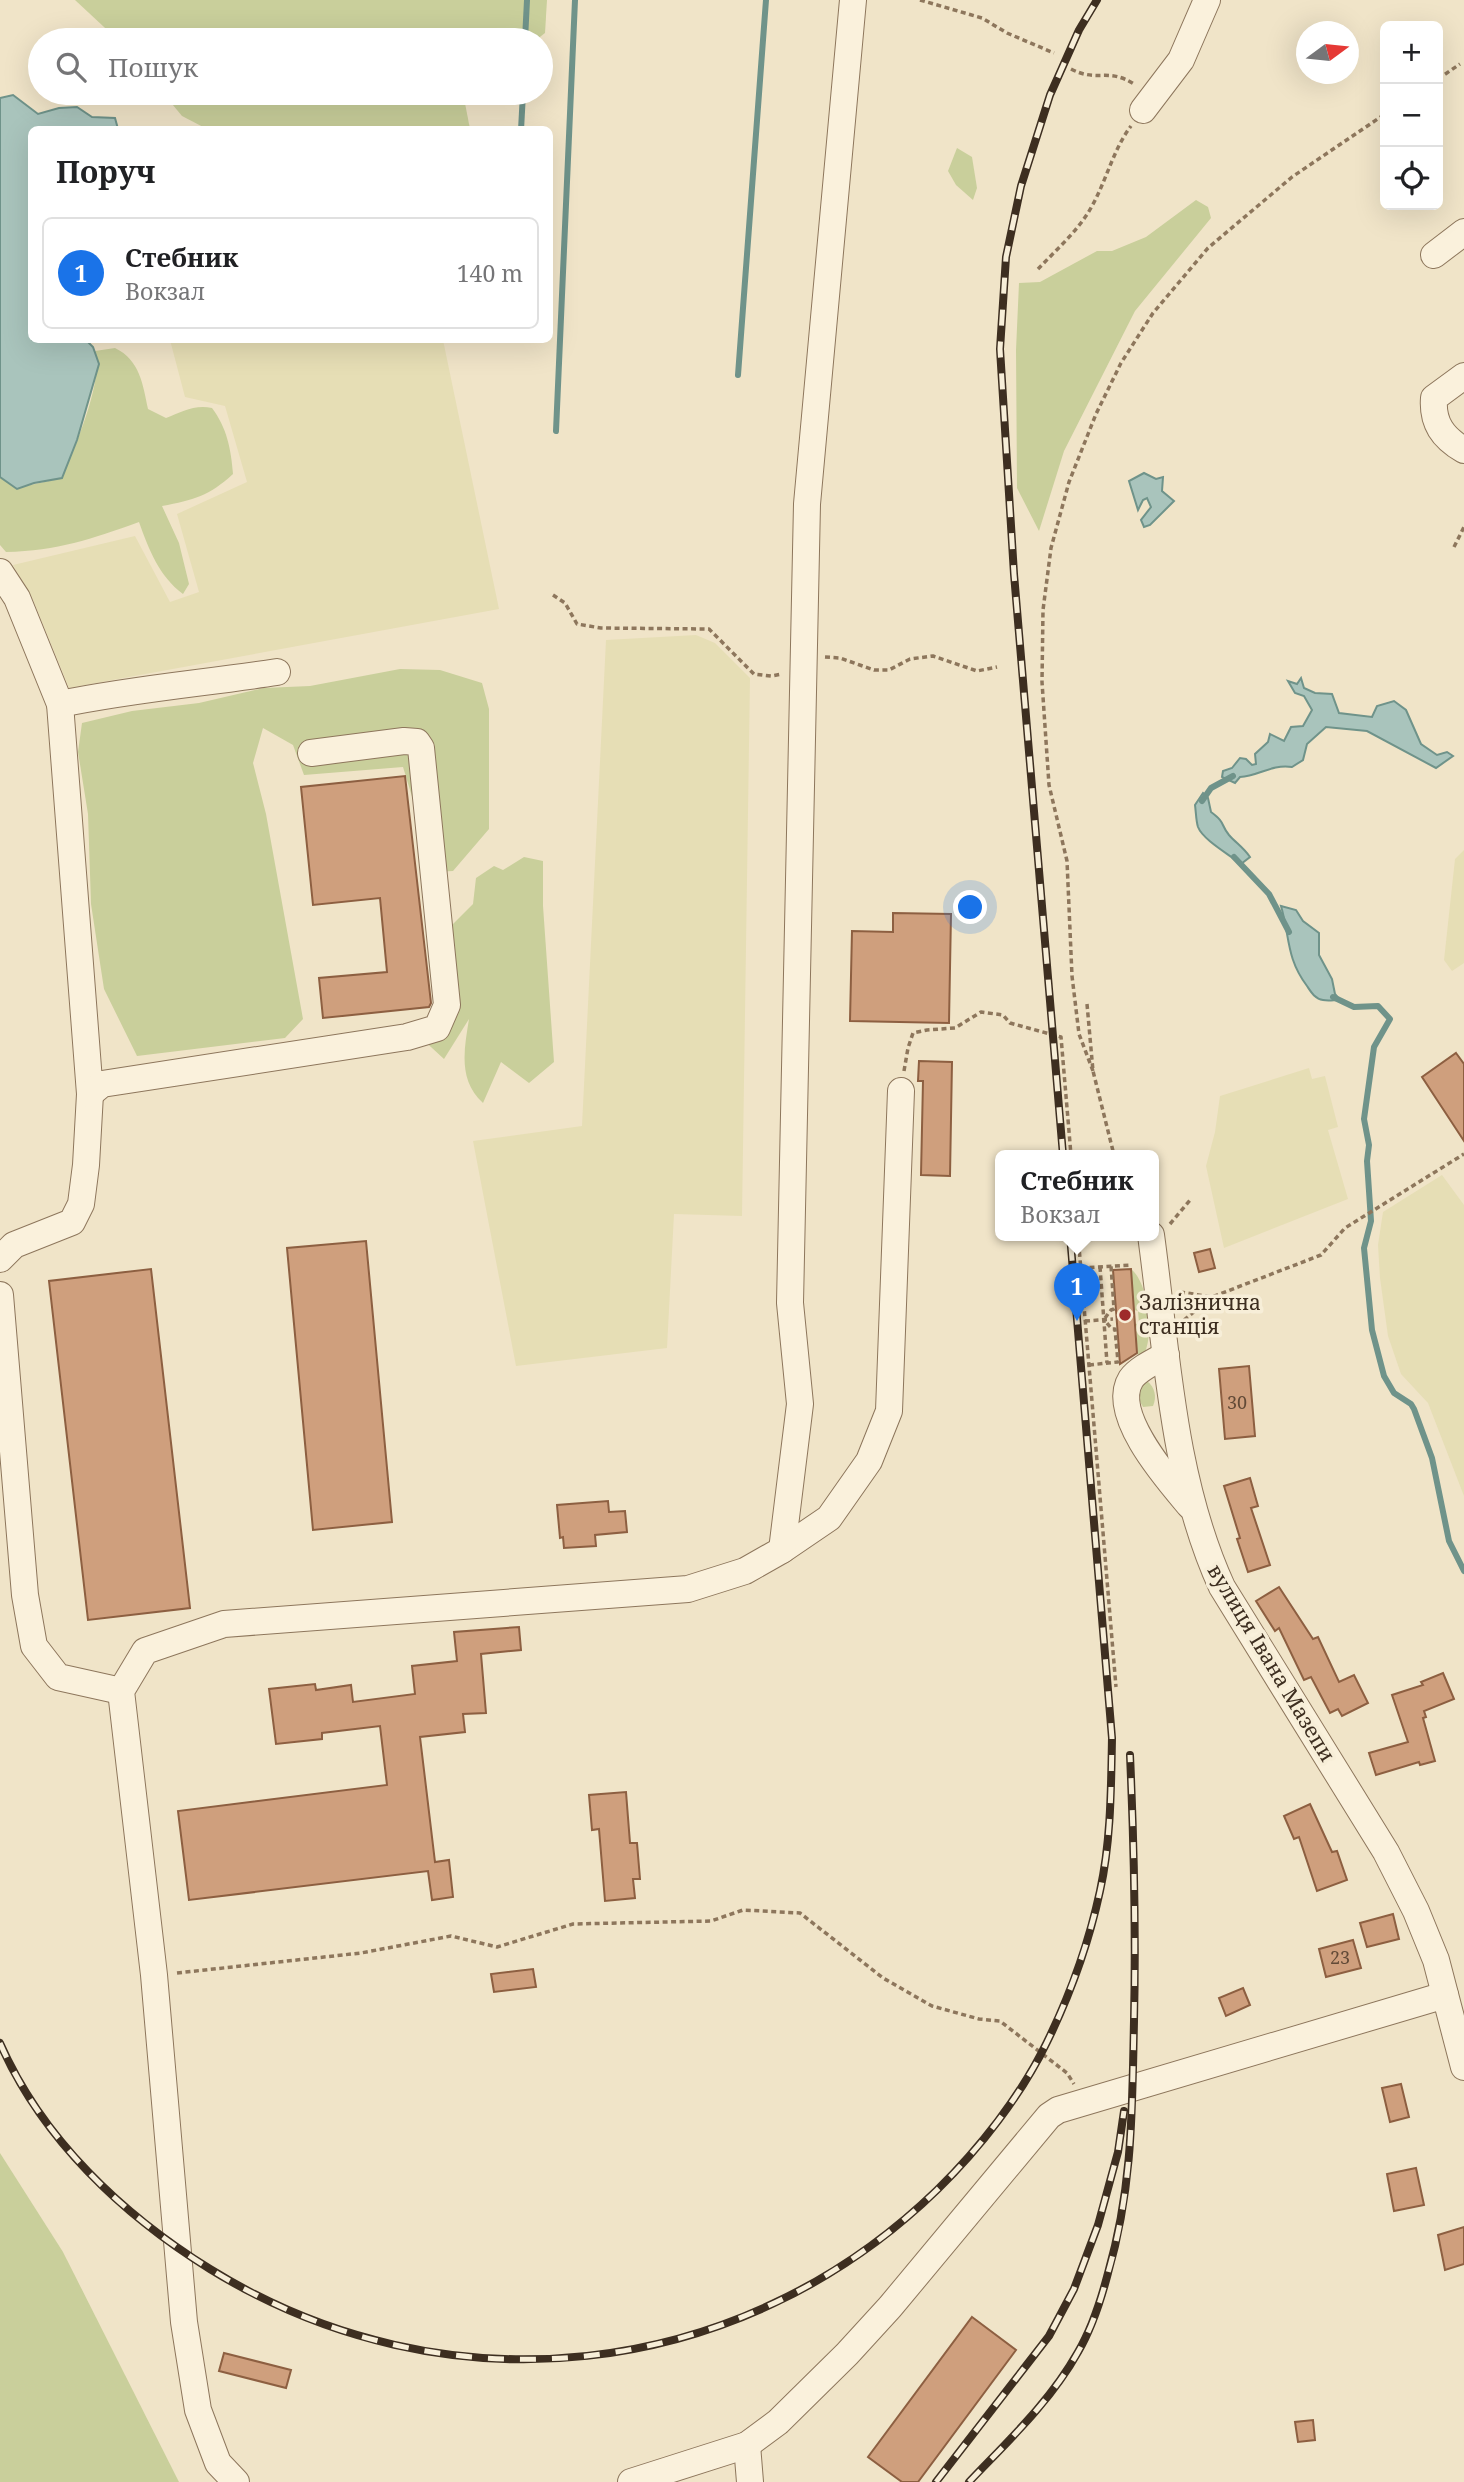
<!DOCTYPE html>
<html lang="uk">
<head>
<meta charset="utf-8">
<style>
	body { margin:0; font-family:"Noto Serif",serif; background:#f6f6f6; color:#202124 }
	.controls { position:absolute; right:21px; top:21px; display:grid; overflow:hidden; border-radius:10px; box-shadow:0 7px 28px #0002 }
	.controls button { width:63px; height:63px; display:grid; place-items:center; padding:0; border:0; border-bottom:2px solid #e0e0e0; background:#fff; color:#202124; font:35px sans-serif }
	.compass { position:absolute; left:1296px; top:21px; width:63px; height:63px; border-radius:50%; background:#fff; box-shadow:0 7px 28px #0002; rotate:75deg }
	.you { position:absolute; left:971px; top:908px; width:24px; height:24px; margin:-18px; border:5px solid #fff; border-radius:50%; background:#1a73e8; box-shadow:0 0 0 10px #1a73e833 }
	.badge { display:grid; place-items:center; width:46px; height:46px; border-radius:50%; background:#1a73e8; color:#fff; font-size:23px; font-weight:700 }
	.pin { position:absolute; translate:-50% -58px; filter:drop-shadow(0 2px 4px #0008) }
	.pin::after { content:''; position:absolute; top:37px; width:24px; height:21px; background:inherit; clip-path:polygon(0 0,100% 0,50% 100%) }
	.popup { position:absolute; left:995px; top:1150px; width:164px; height:91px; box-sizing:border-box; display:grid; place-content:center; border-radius:10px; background:#fff; filter:drop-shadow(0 2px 5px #0005); font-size:23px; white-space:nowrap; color:#757577 }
	.popup b { font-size:26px; color:#202124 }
	.popup::after { content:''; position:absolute; left:50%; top:100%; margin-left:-14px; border:14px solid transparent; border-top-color:#fff }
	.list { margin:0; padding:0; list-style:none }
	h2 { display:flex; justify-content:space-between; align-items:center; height:91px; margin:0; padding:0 28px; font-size:30px }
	h2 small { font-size:23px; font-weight:400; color:#757577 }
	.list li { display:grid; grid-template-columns:46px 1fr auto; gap:21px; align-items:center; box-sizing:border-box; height:112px; margin:0 14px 14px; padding:0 14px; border:2px solid #e0e0e0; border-radius:10px }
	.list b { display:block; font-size:26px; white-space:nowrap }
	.list p { margin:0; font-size:23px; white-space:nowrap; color:#757577 }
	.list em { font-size:23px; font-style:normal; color:#757577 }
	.icon { flex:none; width:38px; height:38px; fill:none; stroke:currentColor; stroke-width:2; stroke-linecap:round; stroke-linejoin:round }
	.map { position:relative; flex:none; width:1464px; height:2482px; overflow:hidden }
	.search { position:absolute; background:#fff; box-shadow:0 7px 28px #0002; left:28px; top:28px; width:525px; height:77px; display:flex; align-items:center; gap:18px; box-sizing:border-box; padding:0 24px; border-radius:38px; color:#757577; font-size:26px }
	.panel { position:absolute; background:#fff; box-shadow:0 7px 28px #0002; left:28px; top:126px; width:525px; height:217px; border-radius:10px }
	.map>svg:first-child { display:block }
</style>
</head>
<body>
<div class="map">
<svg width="1464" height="2482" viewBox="0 0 1464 2482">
	<rect width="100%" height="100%" fill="#f0e4c8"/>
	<!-- farmland -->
	<g fill="#e6deb5">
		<path d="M170,340H443L499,609L69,688L33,600L13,565L135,536L170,602L199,592L177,514L247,482L225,406L185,397Z"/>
		<path d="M696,635L715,643L750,678L742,1216L674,1214L667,1348L516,1366L473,1141L582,1126L606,640Z"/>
		<path d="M1464,850V963L1452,971L1444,960L1455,859Z"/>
		<path d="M1309,1068L1312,1079L1325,1076L1338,1127L1328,1130L1348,1199L1224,1248L1206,1166L1215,1132L1220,1096Z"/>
		<path d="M1442,1175L1464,1205V1496L1428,1403L1401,1374L1388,1336L1380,1278L1378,1245L1383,1212Z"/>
	</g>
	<!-- green -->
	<g fill="#c9cf9b">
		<path d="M75,0H547L545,33L536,40H118Z"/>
		<path d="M163,93H463L470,129H207L182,116Z"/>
		<path d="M957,148L972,157L977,188L973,200L956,185L948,171Z"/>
		<path d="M1196,200L1208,207L1211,218L1135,311L1064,451L1039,531L1017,488L1016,350L1019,283L1040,282L1097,251H1112L1146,237Z"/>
		<path d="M115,348C140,360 143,385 148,409L166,418C181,412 195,404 212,408C227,428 231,449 233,474C209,496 194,500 162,506L179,543L189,584L183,594C159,576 149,550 139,522C91,539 58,551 6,552L0,545V477L17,488L62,478C74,448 104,382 95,351Z"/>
		<path d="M400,669L440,670L482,683L489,709V829L453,871L435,872L403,767L304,775L293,745L263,728L253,763L266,814L303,1019L285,1038L137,1056L104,989L91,904L88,814L78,752L82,723L132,711L199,703L264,688L310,686Z"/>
		<path d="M524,857L543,861V906L554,1062L529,1083L501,1062L483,1103C458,1080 464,1050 469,1019L444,1059L419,1036L452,984L442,935L473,904L476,878L494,866L503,870Z"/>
		<path d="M1131,1269C1150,1284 1157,1346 1138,1363L1136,1324L1139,1323L1138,1311L1134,1310Z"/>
		<path d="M1147,1381C1155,1387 1157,1397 1153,1406L1143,1407L1138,1398L1139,1382Z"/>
		<path d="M0,2153L63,2252L179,2482H0Z"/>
	</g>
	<!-- water -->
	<g fill="#a9c4bc" stroke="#6f938a" stroke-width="2">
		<path d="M13,95L38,114L59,108L77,107L92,117L115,118L118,129L32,130V340H86L93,347L99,364L77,440L62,478L34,483L17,489L0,477V98Z"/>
		<path d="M1144,473L1156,479L1163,477L1162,491L1174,501L1150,525L1144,527L1141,520L1151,507L1147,498L1143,500L1138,510L1129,481Z"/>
		<path d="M1301,678L1304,688L1315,693L1332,694L1339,713L1372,717L1377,706L1394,701L1406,710L1421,744L1437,755L1447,752L1453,756L1436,768L1367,731L1326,727L1307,744L1303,760L1292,767C1271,764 1259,776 1240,777L1235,783L1222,777L1223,771L1232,768L1240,758L1246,759L1252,765L1256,764L1255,754L1268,742L1270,734L1284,741L1291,727L1303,726L1312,710L1304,696L1295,693L1288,681L1297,684Z"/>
		<path d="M1203,793L1208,798L1211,812C1226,823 1220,824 1229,835C1236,843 1243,847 1250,857L1241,864C1230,855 1203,840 1198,827C1196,821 1196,812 1195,805Z"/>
		<path d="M1281,906L1296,910L1303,921L1319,933V955L1332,979L1335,994L1340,1000C1334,1000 1328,1001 1323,1000C1315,999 1311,992 1307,986C1286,958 1290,937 1281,906Z"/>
	</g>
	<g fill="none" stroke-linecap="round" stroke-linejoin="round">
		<!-- stream -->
		<g stroke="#6f938a" stroke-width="6">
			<path d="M525,40L527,0"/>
			<path d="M521,130L523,93"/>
			<path d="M738,375L766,0"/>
			<path d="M556,431L575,0"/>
			<path d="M1202,801L1211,788L1233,776"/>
			<path d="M1234,857L1269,894L1289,932"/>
			<path d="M1333,997L1354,1007L1378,1006L1390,1019L1374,1047L1364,1119L1369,1145L1367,1161L1371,1221L1364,1248L1372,1330L1384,1376L1394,1393L1411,1404L1414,1409L1432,1458L1449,1541L1464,1571"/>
		</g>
	</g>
	<!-- building -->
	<g fill="#cf9f7d" stroke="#8d5f41" stroke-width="2">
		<path d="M405,776L431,1003L429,1007L323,1018L319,978L387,972L380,898L313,905L301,787Z"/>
		<path d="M893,913L951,914L949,1023L850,1021L852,931L893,932Z"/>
		<path d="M1456,1053L1464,1064V1141L1422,1077Z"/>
		<path d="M919,1061L952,1062L950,1176L921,1175L923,1081H918Z"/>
		<path d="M366,1241L392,1522L313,1530L287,1248Z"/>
		<path d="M1210,1249L1215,1268L1199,1272L1194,1253Z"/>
		<path d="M151,1269L190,1608L88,1620L49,1281Z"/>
		<path d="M1131,1269L1137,1353L1120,1364L1113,1270Z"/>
		<path d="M1249,1366L1255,1436L1225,1439L1219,1369Z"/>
		<path d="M1250,1478L1258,1506L1251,1508L1270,1565L1248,1572L1237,1539L1240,1538L1224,1486Z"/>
		<path d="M608,1501L609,1512L625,1511L627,1532L595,1535L596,1546L564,1548L563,1537L560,1538L557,1505Z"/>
		<path d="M1279,1587L1313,1639L1318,1637L1339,1682L1354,1675L1368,1703L1342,1716L1338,1709L1330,1713L1311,1677L1304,1680L1279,1628L1275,1631L1256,1601Z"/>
		<path d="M519,1627L521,1650L481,1654L486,1713L463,1714L465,1732L420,1737L435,1862L449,1860L453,1897L432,1900L428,1871L189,1900L178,1811L387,1785L380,1726L322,1733V1739L276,1744L269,1689L315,1684L316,1690L351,1685L353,1702L415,1694L412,1666L457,1661L454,1632Z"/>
		<path d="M1443,1673L1454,1699L1424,1711L1426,1717L1423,1718L1435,1761L1420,1765L1419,1762L1376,1775L1369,1753L1408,1742L1392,1695L1423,1685L1421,1682Z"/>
		<path d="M626,1792L630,1843H637L640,1879H633L635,1898L605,1901L599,1829L592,1830L589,1795Z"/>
		<path d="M1310,1804L1332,1852L1337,1851L1347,1880L1317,1891L1299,1837L1294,1839L1284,1816Z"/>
		<path d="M1393,1914L1399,1939L1367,1947L1360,1923Z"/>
		<path d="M1353,1940L1361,1968L1326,1977L1319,1949Z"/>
		<path d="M533,1969L536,1987L494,1992L491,1974Z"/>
		<path d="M1243,1988L1250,2005L1226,2016L1219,1998Z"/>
		<path d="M1401,2084L1409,2117L1390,2122L1382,2088Z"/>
		<path d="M1416,2168L1424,2205L1394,2211L1387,2174Z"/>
		<path d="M1464,2227V2264L1445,2270L1438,2235Z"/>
		<path d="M972,2317L1016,2350L918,2482H902L868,2457Z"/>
		<path d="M224,2353L291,2370L286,2388L219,2371Z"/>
		<path d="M1313,2420L1315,2440L1298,2442L1295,2422Z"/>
	</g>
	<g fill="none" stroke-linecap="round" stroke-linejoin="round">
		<defs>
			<g id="minor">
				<path d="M1143,110L1181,60L1207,0"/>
				<path d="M1434,255L1464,232"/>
				<path d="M1464,376L1434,398C1432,423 1443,438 1464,450"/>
				<path d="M0,572L17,598L60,704L90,1094L86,1165L81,1204L72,1222L14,1245L0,1259"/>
				<path d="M60,704C131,689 205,683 277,672"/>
				<path d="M90,1094L102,1084L407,1037L437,1028L447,1005L421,748L417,742L404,741L311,753"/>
				<path d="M1151,1235C1167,1352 1172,1478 1222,1587L1386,1852L1416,1911L1436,1960L1464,2067"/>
				<path d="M0,1295L25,1595L34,1646L58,1677L121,1691"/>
				<path d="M1166,1355C1155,1361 1138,1369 1131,1379C1109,1414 1169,1481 1190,1506"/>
				<path d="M782,1550L829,1518L869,1461L889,1411L901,1091"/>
				<path d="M747,2445L750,2482"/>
				<path d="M236,2482L218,2463L198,2410L184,2322L154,1975L121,1691L145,1651L224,1624L688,1589L745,1571L782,1550L800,1404L790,1303L807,504L853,0"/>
				<path d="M631,2482L747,2445L778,2422L847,2354L890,2307L1049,2116L1058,2110L1445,1995"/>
			</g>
		</defs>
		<!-- minor casing -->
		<use href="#minor" stroke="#8d765c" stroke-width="28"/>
		<!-- path -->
		<g stroke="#8d765c" stroke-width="3.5" stroke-dasharray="5 3.5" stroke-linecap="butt">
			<path d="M920,0L982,18L1007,33L1054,53"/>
			<path d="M1071,69C1098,83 1107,67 1134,84"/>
			<path d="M1438,79L1460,64"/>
			<path d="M1038,269C1057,249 1079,230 1092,206C1107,179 1113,150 1131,126"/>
			<path d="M1454,547L1464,527"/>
			<path d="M553,595L565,603L577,624L601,628L709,629L754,674L771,676L782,674"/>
			<path d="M825,657L840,658L874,670H889L910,659L933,656L977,671L997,667"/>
			<path d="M1087,1004L1093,1071L1114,1155"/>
			<path d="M904,1071L908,1048L913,1033L927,1030L955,1028L981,1012L1003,1015L1010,1023L1061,1037L1071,1155"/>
			<path d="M1093,1071L1079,1034L1072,976L1067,861L1049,785L1042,682L1043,610L1051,548L1069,482L1096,414L1121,363L1153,313L1208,248L1292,177L1385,114"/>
			<path d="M1170,1224L1191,1199"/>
			<path d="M1078,1235L1116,1687"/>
			<path d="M1100,1267L1107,1363"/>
			<path d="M1081,1268L1131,1265"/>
			<path d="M1180,1292L1212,1297L1321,1255L1345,1228L1464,1154"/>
			<path d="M1105,1318L1111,1310L1114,1309L1111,1266"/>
			<path d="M1184,1320L1212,1297"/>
			<path d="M1085,1321L1113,1319"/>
			<path d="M1089,1365L1118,1362L1115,1329H1112L1105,1321"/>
			<path d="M177,1973L361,1953L451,1936L497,1947L573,1924L711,1921L743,1910L800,1913L883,1978L932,2006L979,2019L1000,2021L1067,2073L1074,2084"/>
		</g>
		<!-- minor -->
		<use href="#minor" stroke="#faf1dc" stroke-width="26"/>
		<defs>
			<g id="rail">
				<path d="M1063,1155L1014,574L1000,349L1006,257L1021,186L1050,95L1079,30L1097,0"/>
				<path d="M0,2043C42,2139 123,2215 210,2269C444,2414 739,2382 937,2190C979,2149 1021,2096 1047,2042C1070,1995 1089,1942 1100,1891C1111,1841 1111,1789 1112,1738L1070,1235"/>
				<path d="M936,2482L1049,2336L1074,2289L1098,2225L1118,2152L1124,2111"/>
				<path d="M969,2482C1008,2441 1050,2402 1078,2352C1092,2328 1101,2300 1108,2273C1133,2186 1132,2109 1134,2021C1136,1932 1134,1844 1130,1755"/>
			</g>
		</defs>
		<!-- rail casing -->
		<use href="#rail" stroke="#3d2e20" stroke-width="8"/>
		<!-- rail -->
		<use href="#rail" stroke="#f7eed8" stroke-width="5" stroke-dasharray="16" stroke-linecap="butt"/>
	</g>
	<!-- markers -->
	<circle fill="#9e2a2b" stroke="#f7eed8" stroke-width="2.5" cx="1125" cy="1315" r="7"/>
	<g text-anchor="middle" stroke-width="7" stroke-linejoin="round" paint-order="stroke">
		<!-- number labels -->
		<g font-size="18" fill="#624a37">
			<text x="1237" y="1409">30</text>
			<text x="1340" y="1964">23</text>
		</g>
		<!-- poi labels -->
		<g font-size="21" fill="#3d2e20" stroke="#f7eed8" text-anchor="start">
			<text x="1139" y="1310">Залізнична<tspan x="1139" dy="24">станція</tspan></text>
		</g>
		<!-- street labels -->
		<g font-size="21" fill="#3d2e20" stroke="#f7eed8">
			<text transform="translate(1271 1663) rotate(59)" y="7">вулиця Івана Мазепи</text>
		</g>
	</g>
</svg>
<div class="controls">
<button>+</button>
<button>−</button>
<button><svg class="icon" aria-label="locate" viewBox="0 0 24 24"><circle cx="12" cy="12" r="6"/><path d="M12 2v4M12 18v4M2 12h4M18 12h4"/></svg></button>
</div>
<svg class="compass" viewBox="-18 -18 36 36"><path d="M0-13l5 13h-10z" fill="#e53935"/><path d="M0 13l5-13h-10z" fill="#757577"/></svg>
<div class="you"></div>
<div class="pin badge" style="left:1077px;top:1321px">1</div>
<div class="popup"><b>Стебник</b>Вокзал</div>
<div class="search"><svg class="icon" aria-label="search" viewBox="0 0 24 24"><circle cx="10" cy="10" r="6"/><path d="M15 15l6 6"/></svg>Пошук</div>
<section class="panel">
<h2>Поруч<small></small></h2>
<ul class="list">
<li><span class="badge">1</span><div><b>Стебник</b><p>Вокзал</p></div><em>140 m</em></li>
</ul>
</section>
</div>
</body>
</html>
